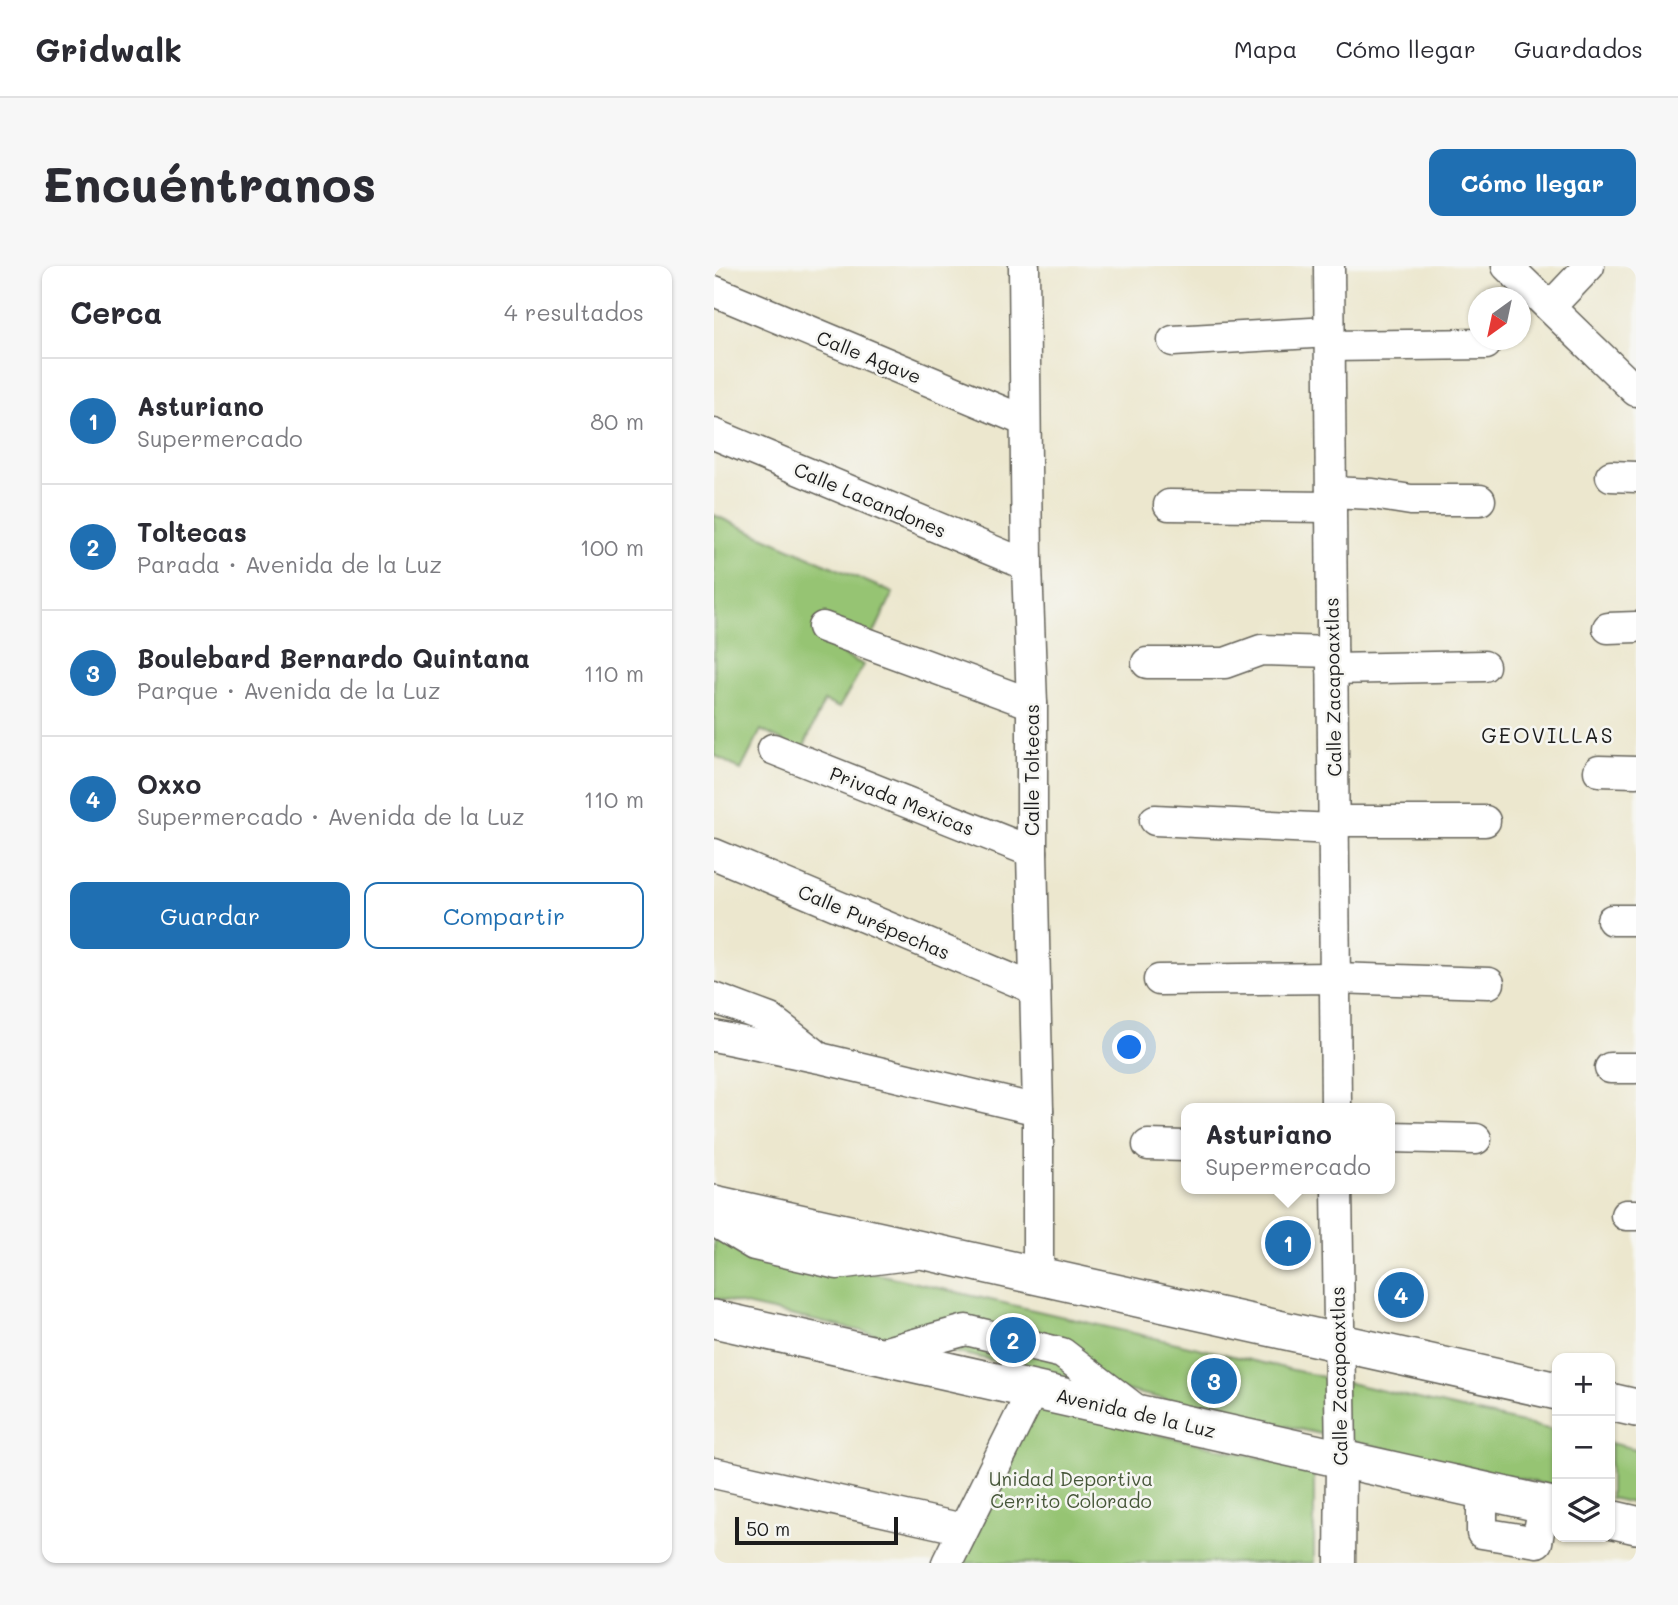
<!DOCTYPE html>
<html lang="es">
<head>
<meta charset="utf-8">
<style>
	body { margin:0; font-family:Mali,sans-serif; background:#f7f7f7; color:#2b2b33 }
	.controls { position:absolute; right:21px; bottom:21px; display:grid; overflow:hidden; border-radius:14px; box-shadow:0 2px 5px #0004 }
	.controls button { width:63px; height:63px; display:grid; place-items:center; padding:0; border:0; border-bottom:2px solid #e1e1e2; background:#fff; color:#2b2b33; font:35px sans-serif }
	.compass { position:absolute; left:754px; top:21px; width:63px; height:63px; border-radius:50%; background:#fff; box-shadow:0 2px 5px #0004; rotate:213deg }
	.scale { position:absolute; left:21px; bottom:18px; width:163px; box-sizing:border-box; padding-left:7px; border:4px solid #1c1c1c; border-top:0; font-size:19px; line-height:24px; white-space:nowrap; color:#1c1c1c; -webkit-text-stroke:5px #f6f6f2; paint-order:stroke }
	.you { position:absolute; left:416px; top:782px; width:24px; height:24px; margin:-18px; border:5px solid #fff; border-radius:50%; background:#1a73e8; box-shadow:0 0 0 10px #1a73e833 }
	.badge { display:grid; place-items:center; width:46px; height:46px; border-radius:50%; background:#1f6fb2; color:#fff; font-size:23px; font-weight:700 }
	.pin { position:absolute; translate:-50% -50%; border:4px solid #fff; box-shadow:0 2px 7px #0006 }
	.popup { position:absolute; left:467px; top:837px; width:214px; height:91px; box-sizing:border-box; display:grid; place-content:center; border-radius:14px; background:#fff; filter:drop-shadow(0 2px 5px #0005); font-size:23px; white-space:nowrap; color:#7c7c81 }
	.popup b { font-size:26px; color:#2b2b33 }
	.popup::after { content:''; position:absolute; left:50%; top:100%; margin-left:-14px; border:14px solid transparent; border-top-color:#fff }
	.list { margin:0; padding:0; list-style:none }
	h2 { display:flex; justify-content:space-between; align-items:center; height:91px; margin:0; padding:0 28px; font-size:30px }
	h2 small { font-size:23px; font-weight:400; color:#7c7c81 }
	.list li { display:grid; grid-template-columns:46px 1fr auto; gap:21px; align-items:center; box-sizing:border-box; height:126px; padding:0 28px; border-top:2px solid #e1e1e2 }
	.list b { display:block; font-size:26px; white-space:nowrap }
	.list p { margin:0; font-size:23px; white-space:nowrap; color:#7c7c81 }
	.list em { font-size:23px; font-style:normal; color:#7c7c81 }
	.actions { display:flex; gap:14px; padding:21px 28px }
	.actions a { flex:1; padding:16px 0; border:2px solid #1f6fb2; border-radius:14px; text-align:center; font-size:24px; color:#1f6fb2 }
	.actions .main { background:#1f6fb2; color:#fff }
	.icon { flex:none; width:38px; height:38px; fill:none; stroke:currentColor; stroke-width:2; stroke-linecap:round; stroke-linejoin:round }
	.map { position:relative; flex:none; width:922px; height:1297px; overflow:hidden; border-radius:14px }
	header { display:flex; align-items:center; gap:42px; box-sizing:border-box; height:98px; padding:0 35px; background:#fff; border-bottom:2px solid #e1e1e2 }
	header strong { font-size:33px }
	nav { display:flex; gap:38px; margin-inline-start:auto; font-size:24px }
	.intro { display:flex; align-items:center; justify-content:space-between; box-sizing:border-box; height:168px; padding:0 42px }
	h1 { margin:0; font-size:49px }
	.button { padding:18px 32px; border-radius:14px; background:#1f6fb2; color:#fff; font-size:24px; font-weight:700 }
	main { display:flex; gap:42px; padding:0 42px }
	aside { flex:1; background:#fff; border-radius:14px; box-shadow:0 2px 5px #0004 }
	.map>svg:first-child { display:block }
</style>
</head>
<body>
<header>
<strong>Gridwalk</strong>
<nav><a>Mapa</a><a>Cómo llegar</a><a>Guardados</a></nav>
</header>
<div class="intro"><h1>Encuéntranos</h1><a class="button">Cómo llegar</a></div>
<main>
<aside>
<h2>Cerca<small>4 resultados</small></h2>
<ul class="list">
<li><span class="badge">1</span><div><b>Asturiano</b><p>Supermercado</p></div><em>80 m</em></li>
<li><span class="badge">2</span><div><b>Toltecas</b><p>Parada · Avenida de la Luz</p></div><em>100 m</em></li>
<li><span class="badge">3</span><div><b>Boulebard Bernardo Quintana</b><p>Parque · Avenida de la Luz</p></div><em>110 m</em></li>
<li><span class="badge">4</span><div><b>Oxxo</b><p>Supermercado · Avenida de la Luz</p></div><em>110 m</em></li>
</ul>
<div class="actions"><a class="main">Guardar</a><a>Compartir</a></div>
</aside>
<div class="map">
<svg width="922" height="1297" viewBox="0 0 922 1297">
	<rect width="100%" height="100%" fill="#f6f6f2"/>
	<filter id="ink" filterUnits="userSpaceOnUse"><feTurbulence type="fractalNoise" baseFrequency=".0143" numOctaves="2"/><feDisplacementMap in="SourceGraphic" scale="14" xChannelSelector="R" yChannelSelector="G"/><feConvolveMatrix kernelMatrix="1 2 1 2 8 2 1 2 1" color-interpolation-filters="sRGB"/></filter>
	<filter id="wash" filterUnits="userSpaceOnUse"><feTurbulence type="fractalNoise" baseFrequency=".00686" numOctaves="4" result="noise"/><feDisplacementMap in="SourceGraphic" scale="28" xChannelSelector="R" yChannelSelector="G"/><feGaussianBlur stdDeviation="1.57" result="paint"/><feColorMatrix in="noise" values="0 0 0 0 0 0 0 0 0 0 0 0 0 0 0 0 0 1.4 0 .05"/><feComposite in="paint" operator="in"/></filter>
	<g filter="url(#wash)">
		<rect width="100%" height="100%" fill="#ece7ce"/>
		<!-- green -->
		<g fill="#96c473" stroke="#597048" stroke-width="2">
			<path d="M0,249L179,327L153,382L137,376L131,390L150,399L125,442L110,435L88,485L47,464L27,504L0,489Z"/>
			<path d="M0,970L843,1165V1221L0,1032Z"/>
			<path d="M315,1139L600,1204V1297H238Z"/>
			<path d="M896,1177L922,1183V1238L896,1232Z"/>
		</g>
	</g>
	<g filter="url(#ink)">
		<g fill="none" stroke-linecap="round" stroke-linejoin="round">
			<defs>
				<g id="minor">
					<path d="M310,0L313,299L318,438V586L324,844V1009"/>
					<path d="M615,0L622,842"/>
					<path d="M793,0L922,125"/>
					<path d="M0,25L311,155"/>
					<path d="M836,41L875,0"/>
					<path d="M459,75L615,66"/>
					<path d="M616,80L772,78"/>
					<path d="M0,168L313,299"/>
					<path d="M897,210L922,211"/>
					<path d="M617,226L659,228L697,234H766"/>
					<path d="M455,239L617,241"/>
					<path d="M109,361L318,438"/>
					<path d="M894,362L922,361"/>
					<path d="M433,397H511L547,384L618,386"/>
					<path d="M618,403L770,400"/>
					<path d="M59,483L318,586"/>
					<path d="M885,505L922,506"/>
					<path d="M441,554L619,563"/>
					<path d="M620,555H771"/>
					<path d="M0,588L321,723"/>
					<path d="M898,654H922"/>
					<path d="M445,714L621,712L775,717"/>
					<path d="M0,732L56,753L100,787"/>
					<path d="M0,770L106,792L324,844"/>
					<path d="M896,802H922"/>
					<path d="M676,871L762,873"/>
					<path d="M434,879L472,880"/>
					<path d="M623,923L627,1193L626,1297"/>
					<path d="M912,949H922"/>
					<path d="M0,955L40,979L123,998L202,988"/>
					<path d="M161,1089L252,1064L348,1087L425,1146"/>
					<path d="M0,1207L249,1263"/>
					<path d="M768,1224V1267L823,1276L830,1238"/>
					<path d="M233,1297L319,1124"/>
				</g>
				<g id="major">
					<path d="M0,938L843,1125"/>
					<path d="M0,1053L843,1241"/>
					<path d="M896,1136L922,1142"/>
					<path d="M896,1253L922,1259"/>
				</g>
			</defs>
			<!-- minor casing -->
			<use href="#minor" stroke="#65635a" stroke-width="33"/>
			<!-- major casing -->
			<use href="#major" stroke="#65635a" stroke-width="40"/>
			<!-- minor -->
			<use href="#minor" stroke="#fff" stroke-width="30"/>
			<!-- major -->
			<use href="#major" stroke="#fff" stroke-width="37"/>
		</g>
	</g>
	<g text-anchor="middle" stroke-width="5" stroke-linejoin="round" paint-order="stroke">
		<!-- street labels -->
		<g font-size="19" fill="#1c1c1c" stroke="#f6f6f2">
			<text transform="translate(155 91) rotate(22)" y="7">Calle Agave</text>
			<text transform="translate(156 234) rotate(23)" y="7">Calle Lacandones</text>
			<text transform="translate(619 421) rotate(-91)" y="7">Calle Zacapoaxtlas</text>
			<text transform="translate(318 504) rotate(-90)" y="7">Calle Toltecas</text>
			<text transform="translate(188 535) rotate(22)" y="7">Privada Mexicas</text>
			<text transform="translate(160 656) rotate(23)" y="7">Calle Purépechas</text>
			<text transform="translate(625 1110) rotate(-91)" y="7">Calle Zacapoaxtlas</text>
			<text transform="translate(422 1147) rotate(13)" y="7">Avenida de la Luz</text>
		</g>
		<!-- park labels -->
		<g font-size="19" fill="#47573a" stroke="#f6f6f2">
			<text x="357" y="1220">Unidad Deportiva<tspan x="357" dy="22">Cerrito Colorado</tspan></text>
		</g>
		<!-- neighbourhood labels -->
		<g font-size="21" letter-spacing="2" fill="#1c1c1c" stroke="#f6f6f2">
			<text x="834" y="477">GEOVILLAS</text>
		</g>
	</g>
</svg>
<div class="controls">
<button>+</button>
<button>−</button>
<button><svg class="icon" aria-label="layers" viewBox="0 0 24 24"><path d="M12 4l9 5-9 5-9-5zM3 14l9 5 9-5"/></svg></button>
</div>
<svg class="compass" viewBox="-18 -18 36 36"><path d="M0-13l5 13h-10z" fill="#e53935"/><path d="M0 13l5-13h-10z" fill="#7c7c81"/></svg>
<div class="scale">50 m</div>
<div class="you"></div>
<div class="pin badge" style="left:574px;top:977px">1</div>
<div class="popup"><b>Asturiano</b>Supermercado</div>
<div class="pin badge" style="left:299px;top:1074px">2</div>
<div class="pin badge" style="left:500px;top:1115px">3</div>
<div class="pin badge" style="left:687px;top:1029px">4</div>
</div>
</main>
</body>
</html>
